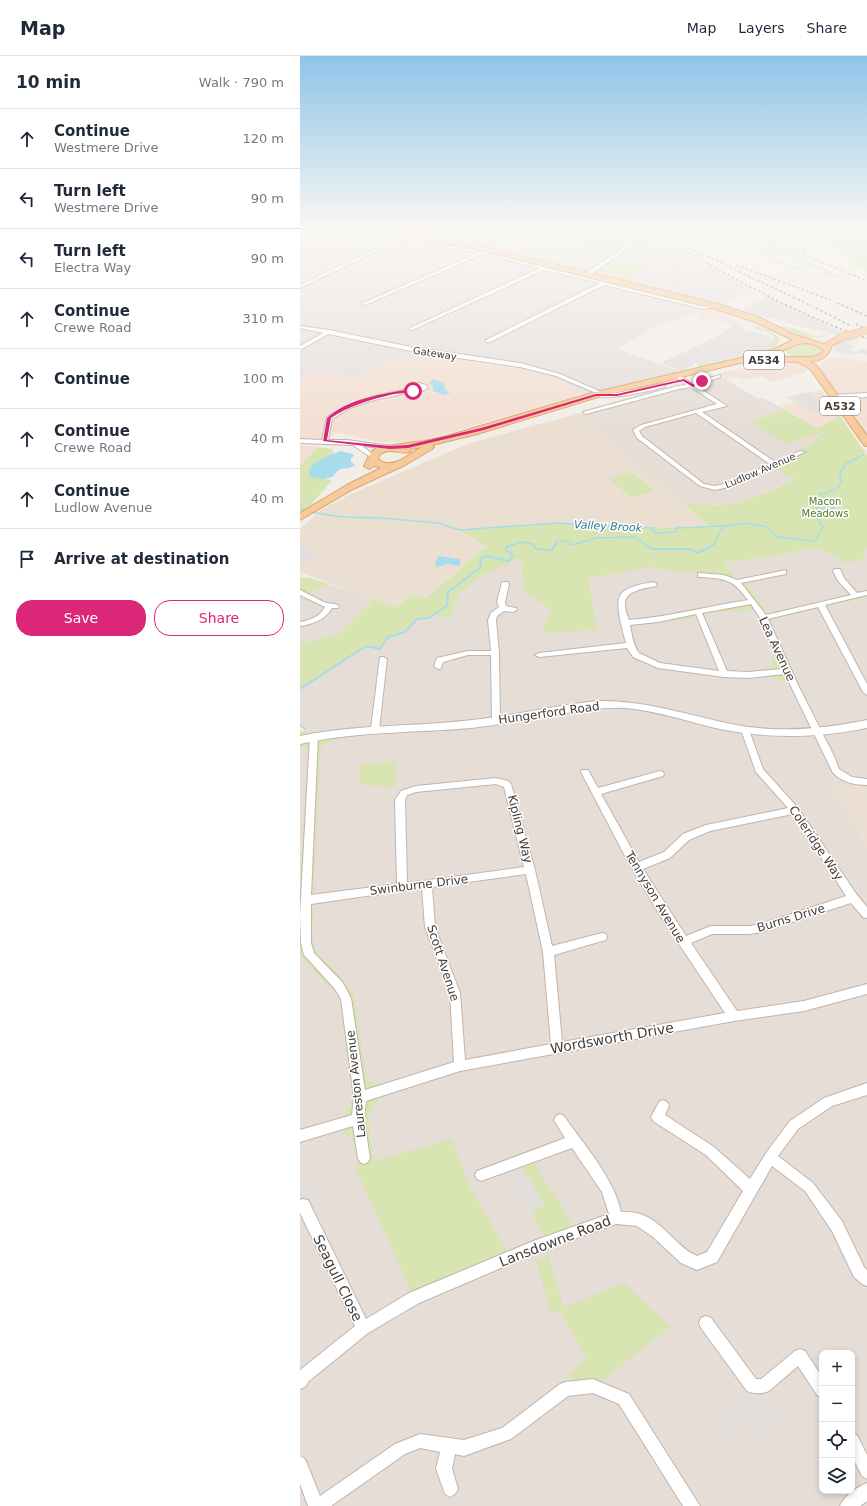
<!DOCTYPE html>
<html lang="en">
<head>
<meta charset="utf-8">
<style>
	body { margin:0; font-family:"DejaVu Sans",sans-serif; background:#f2f2f3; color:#1f2937 }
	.controls { position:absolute; right:12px; bottom:12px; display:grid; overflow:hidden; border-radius:8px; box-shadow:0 2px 6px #0003 }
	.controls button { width:36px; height:36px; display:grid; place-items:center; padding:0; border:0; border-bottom:1px solid #e0e1e3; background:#fff; color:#1f2937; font:20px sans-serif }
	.stop { position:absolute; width:12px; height:12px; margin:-9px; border:3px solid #db2777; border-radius:50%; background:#fff }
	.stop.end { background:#db2777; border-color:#fff; box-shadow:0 1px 4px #0008 }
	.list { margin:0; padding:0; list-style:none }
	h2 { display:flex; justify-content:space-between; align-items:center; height:52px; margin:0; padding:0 16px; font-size:17px }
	h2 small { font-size:13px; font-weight:400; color:#747a83 }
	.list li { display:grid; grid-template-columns:26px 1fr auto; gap:12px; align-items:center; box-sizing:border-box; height:60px; padding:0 16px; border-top:1px solid #e0e1e3 }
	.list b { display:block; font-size:15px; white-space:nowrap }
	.list p { margin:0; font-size:13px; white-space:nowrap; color:#747a83 }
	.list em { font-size:13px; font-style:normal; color:#747a83 }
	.actions { display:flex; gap:8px; padding:12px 16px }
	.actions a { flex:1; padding:9px 0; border:1px solid #db2777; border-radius:16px; text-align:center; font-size:14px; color:#db2777 }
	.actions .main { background:#db2777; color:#fff }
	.icon { flex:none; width:22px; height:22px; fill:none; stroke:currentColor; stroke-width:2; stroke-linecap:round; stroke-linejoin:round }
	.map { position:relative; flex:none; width:567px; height:1450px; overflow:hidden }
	header { display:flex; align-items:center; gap:24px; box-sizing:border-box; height:56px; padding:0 20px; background:#fff; border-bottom:1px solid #e0e1e3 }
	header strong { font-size:19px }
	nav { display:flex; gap:22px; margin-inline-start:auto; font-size:14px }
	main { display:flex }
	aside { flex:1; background:#fff }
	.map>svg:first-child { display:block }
</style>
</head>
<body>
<header>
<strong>Map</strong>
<nav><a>Map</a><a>Layers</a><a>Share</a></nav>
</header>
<main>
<aside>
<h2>10 min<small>Walk · 790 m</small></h2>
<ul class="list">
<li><svg class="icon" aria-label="ahead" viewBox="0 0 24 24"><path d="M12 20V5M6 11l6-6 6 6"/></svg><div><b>Continue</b><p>Westmere Drive</p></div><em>120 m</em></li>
<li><svg class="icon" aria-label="left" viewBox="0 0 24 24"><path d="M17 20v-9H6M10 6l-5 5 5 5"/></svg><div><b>Turn left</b><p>Westmere Drive</p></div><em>90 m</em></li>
<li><svg class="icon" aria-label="left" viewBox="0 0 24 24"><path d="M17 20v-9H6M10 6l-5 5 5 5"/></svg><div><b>Turn left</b><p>Electra Way</p></div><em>90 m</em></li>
<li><svg class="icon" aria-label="ahead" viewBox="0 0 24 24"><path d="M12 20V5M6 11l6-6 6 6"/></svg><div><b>Continue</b><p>Crewe Road</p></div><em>310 m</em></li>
<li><svg class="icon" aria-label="ahead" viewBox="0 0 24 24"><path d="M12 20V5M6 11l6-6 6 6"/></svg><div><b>Continue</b></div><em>100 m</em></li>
<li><svg class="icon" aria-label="ahead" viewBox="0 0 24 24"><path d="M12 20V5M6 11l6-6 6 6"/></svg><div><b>Continue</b><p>Crewe Road</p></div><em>40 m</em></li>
<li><svg class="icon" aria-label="ahead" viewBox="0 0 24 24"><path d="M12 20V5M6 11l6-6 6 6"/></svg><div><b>Continue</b><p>Ludlow Avenue</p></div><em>40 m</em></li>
<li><svg class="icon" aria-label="arrive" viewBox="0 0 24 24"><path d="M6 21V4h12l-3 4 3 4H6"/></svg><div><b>Arrive at destination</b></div></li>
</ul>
<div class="actions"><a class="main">Save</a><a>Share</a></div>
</aside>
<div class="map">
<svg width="567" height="1450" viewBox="0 0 567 1450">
	<rect width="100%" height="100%" fill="#f2ede7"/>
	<!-- residential -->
	<g fill="#e6ddd6" fill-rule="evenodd">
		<path d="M418,319L459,343L463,342L486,354L450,365L525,377L509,389L468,408L495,422L452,443L428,448L408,449L383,447L277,358Z"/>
		<path d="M521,492L566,503L562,498L564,493L567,492V730L532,733L567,791V1450H0V679L5,673L0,669V633L3,630L66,590L80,593L88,581L105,576L117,563L131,560L152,562L150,555L156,548V539L182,520L220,501L225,537L244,549L251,558L288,522L354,511L375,516L413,518L435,522L425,507ZM522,1297H552V1435H522Z"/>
		<path d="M28,528L74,543L38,578L0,588V540L4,542Z"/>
	</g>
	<!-- commercial -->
	<g fill="#f3dfd3">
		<path d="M411,255L440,266L432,269L409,263L405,265L396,262Z"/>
		<path d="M112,297L230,314L266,326L280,339L155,375L111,386H81L36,377L25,385H0V324L15,314L56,323L93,302L100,304Z"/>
		<path d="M542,301L567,306V379L546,349L547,344L550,343L547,339L539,338L535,335L520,314L521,308L527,303Z"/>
		<path d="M468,306L497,308L502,310L507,316L472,326L461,320L444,324L437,321L426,324L417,318Z"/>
		<path d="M522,334L540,360L517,372L480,349L494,346L483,340H491Z"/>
		<path d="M0,389L18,391L0,409Z"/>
	</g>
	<!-- industrial -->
	<path fill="#e5dfdc" d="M0,171H324L382,196H385L448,231L449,234L424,249L402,259L393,257L353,272L317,293L382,316L280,339L266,326L230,314L112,297L100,304L93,302L56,323L15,314L0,324Z"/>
	<!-- education -->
	<g fill="#ebdfd2">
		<path d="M277,358L411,470L376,472L256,467L161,474L186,489L150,522L126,542L110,539L95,552L0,516V473L20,455L51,438L170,387Z"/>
		<path d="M567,730V791L531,733Z"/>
	</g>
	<!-- green -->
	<g fill="#d8e4b2">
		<path d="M35,171C120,171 206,198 288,218L301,213L297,212L310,203L347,208L330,220L338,222L335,223V228L415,250L404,252L183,197Z"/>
		<path d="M432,171L444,175L506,204L497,203L484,198L504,210L491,206V203L473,195L467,194C471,199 479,202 484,207C471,212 454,187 445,179C441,176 436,174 432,171Z"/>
		<path d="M453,171L468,172L508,192L506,195L509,196L507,197Z"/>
		<path d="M567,194V215L547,205H551L542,199Z"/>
		<path d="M500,205L514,208L565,230C557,230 549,222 541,221C535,220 529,221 523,221L486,210C499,207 516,221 529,219L522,215L506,210Z"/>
		<path d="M455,270C463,272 474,275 480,284L476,291L464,296L396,312L400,307L403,309L464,295L455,297L469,292L474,281L467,276L454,273L453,271Z"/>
		<path d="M483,270C495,271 513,281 522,280L524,278L532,280L510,282L496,281L479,271Z"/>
		<path d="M501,287H510L521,292C517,306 494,304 486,296V294L491,290Z"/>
		<path d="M486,354L517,372L540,360L567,399V492L564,493L562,498L566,503L546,507L521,492L425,507L435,522L413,518L375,516L354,511L288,522L297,574L243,577V567L251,558L244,549L225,537L220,502L182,520L157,539L156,548L150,555L155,558L152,562L131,560L117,563L105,576L88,581L80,593L66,590L0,633V588L38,578L74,543L95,552L110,539L126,542L150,522L186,490L160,474L256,467L376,472L410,470L383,447C398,448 412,450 427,448C451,446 473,433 494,423L474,412L504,397L499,393L509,389L524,376L486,388L449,365Z"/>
		<path d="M18,391L32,393L34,397L12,411L11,421L32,424L10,450L0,456V409Z"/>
		<path d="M331,416L355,435L332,442L309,423Z"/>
		<path d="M0,521L11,522L28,528L10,538L0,534Z"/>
		<path d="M444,524L468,558L554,538L567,537V541L469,564L521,675L513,676L489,628L469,620L466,615L476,599L464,571L454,554L399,557L401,562L360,566L358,564L451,546L436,526Z"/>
		<path d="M0,675H5L14,680H47L21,690L14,833L1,854L0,833L8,697L7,694L0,691Z"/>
		<path d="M95,705L96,730L94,732L60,728L59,709Z"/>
		<path d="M14,854L12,879L15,894L44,924L54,940L67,1025L81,1030L79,1042L68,1060L74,1105L152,1083L169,1130L211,1201L114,1242L55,1111L58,1109L54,1086L41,1074V1063L53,1044L40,948L39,941L8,910L0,898V870L5,861Z"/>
		<path d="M230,1101L278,1176L249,1186L231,1157L245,1148L218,1106Z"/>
		<path d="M248,1200L264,1251L324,1227L370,1271L303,1325L269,1323V1318L287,1303L261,1257L250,1255L236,1205Z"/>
	</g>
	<!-- parking -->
	<g fill="#e1dedc">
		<path d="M312,171H321L334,177L320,187L326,190L302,205L268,198Z"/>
		<path d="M539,171L559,172L567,175V196L550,199L505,177Z"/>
		<path d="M336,188L353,190L334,203L319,200Z"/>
		<path d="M370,193L383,198L380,200L387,205L377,211L376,207L354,204Z"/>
		<path d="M374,222L383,224L393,231L384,230L376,234L384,236L381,238L366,236V235L364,234L375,228L368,226V225Z"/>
		<path d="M466,240L533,272L549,277L538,280L442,255L446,251L452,250L450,248L455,247Z"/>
		<path d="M437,267L441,269L443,274L469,280L470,283L476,284L475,286L469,292L460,295L403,309L400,307L395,308L382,315L361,307L426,276L423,275Z"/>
		<path d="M555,280L560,282L547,287L556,291L549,294L555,296L565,292L567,294V299L561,297L551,299L537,296L533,293L534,287Z"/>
		<path d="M511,336L522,351L524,352L530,350L538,355L537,356L539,357L537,358L540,360L536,362L526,357L522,358L513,356L489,342L498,338Z"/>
		<path d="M0,490L20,496L0,511Z"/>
		<path d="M218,1106L245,1149L231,1157L203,1111Z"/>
		<path d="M11,1131L15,1136L19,1134L25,1147L23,1149L25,1154L18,1161L13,1169L0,1150V1134Z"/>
		<path d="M448,1332L465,1337L481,1363L459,1382L447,1366L424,1387L409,1365Z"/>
	</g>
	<!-- water -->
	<g fill="#a7ddeb">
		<path d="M132,324H136L144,327L145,334L150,337L145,339L133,335V331L130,327Z"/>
		<path d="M41,395L53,398L54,400L51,403V406L55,409L49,412L40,413L32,421L23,423L10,421C10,418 9,414 11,411C16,405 34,397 41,395Z"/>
		<path d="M139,500L159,503L161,507L158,510L149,508L136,511L135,506Z"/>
	</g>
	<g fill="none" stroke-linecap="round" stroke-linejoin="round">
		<!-- stream-far1 -->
		<g stroke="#a7ddeb" stroke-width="1.5">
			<path d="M0,452L16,457L42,461L83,462L138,467L160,474L256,467L352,472L355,477L376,476V472L425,470L446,467L467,471L476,481L516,485L523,471C518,465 513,459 518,451L531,454L533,452L532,448L520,438L537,433L541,426L540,417L546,408L563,399"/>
			<path d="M207,491L221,486L233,488L235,491"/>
			<path d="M254,491L257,485H268L272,489L297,482L335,481L349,491"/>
			<path d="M409,491L415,488L419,477L425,470"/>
		</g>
		<!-- stream -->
		<g stroke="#a7ddeb" stroke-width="2">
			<path d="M234,490L236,493L252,494L254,490"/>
			<path d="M347,490L351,493H389L398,497L411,490"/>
			<path d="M0,633L66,590L80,593L88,581L105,576L117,563L128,562L147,550L148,536L181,511L180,503L187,500L209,505L213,499L206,494L207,490"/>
			<path d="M0,669L5,673"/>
		</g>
		<defs>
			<g id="minor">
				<path d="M33,171H42L183,196L404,251L415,249L417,250L404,253L304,229L190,286H186V284L300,227L244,214L112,274H110V272L240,212L183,198L65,249H63V247L178,197L100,184L0,232V229L95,183Z"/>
				<path d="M320,186L332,189L290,219H286V217L327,189L320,188Z"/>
				<path d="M0,270L29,274L111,291L220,307L260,318L306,338L301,339L256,320L220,311L111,295L28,278L0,294V290L23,277L0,272Z"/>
				<path d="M375,319H379L392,327L420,319V321L396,330L427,350L402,356L475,406L500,395L505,396L429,431L415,434L400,430L337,382L333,374L341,369L417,348L391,331L379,333L286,358L283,356L377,330L387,329L375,321ZM396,357L470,408L425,428L415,430L404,428L342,380L339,375L345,371Z"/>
				<path d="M119,327L126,329L128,332L118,337L111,336L70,345L50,352L32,363L28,384H47L90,390L93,392L92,393L62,390L74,399V401L72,402L53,389L0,387V383L22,384L27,361C52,345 80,338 109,333L110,330ZM119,331H122L114,333V332Z"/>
				<path d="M567,337V341L533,343L530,341L533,339Z"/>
				<path d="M534,513H540L544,522L557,537L567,535V539L525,549L567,628V639L563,636L518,551L468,563L499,631L534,700L539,713L552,721L567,723V729C554,729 542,726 533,717L485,618L448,622L424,621L358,612L333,601L327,592L239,601L235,599L239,597L326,587C323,576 314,547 321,538C328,530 343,528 353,526L357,528L356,530C346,532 324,535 325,548C325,554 327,559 329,564C369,561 408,550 448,544C432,523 427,523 401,521H398V517L424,519L437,524L486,514V518L441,527L466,559L551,539L538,525L533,515ZM451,548L460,562L482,613L448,616L427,615L402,557ZM396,558L419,615L360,607L339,597C333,589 332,579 330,569L358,566Z"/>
				<path d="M202,526H208L209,528L205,546L206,550L216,552L217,554L213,556L204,555L197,560L196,564L199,597L200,665L196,668L192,665L191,599H168L143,606L141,612L138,613L134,610L137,602L168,595H191L188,564L191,557L199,551L197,546Z"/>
				<path d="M0,534L26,547L35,548L39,550L38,552H32C25,564 13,568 0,570V566C10,564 20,561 25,551L0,539Z"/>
				<path d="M80,601H83L87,603L79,673L75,676L71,673Z"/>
				<path d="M445,671L449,674L463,713L498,752L557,839L567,851V862L563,861L551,847L461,876L450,878H412L391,887L437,955L504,945L567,928V938L504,955L434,965L160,1015L66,1045L64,1063L70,1102L68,1106L64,1108L60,1106L58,1102L53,1070L0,1086V1074L52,1059L54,1041L41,943L35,933L4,899L1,887L0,859L10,680L11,678L14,677L18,680L11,839L97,828L95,744L101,735L116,730L196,722L208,725L211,728L235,814L252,890L302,877L306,878L307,881L306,884L302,885L254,899L262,986L425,957L359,858L325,800L281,716L282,714H288L298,732L360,715L363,716L364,718L363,720L301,738L339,806L364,796L383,778L406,769L488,752L456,716L441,674ZM196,728L204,731L224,811L107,827L105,744L107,739L116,736ZM493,758L546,840L461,868L450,870H411L386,880L343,813L370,802L389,784L410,775ZM226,818L243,896L251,988L165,1004L160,937L135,871L132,831ZM122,832L125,871L150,937L154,1006L65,1034L51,942L43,927L14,897L11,887V848Z"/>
				<path d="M567,1027V1039L532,1050L498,1073L478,1100L513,1127L542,1165L564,1211L567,1214V1230L562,1228L554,1221L532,1175L505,1135L472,1110L417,1206L397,1214L381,1207L353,1181L337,1170L316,1168L236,1197L119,1247L68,1277L9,1325L5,1331L0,1333V1314L55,1270L0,1157V1144L3,1143L8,1144L66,1263L109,1237L236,1184L309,1158L302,1136L272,1092L181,1125L177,1123L175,1119L177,1115L265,1082L254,1064L256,1060L260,1058L264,1060C284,1089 314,1122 321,1156C327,1156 334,1156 340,1158C363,1165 376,1191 397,1200L407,1196L443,1135L406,1099L353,1065L351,1061L359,1046L363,1044L367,1046L369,1050L365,1059L414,1091L450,1123L466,1097L490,1065L524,1042Z"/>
				<path d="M406,1260L411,1262L456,1323H461L495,1295L500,1293L505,1295L522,1321V1341L517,1339L498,1310L469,1335C462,1338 454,1338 447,1335L401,1272L399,1267L401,1262Z"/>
				<path d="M293,1323L329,1338L400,1450H383L319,1348L293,1337L268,1340L211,1383L164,1400L155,1398L152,1413L158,1433L155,1438L150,1441L145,1438L136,1413L140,1396L120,1392L105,1398L31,1450H8L0,1428V1400L5,1403L20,1440L95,1388L120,1378L164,1384L202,1372L260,1328L265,1326Z"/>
				<path d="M552,1377L557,1379L567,1399V1423L562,1420L552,1400Z"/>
				<path d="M567,1427V1445L560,1450H540C544,1440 557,1431 567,1427Z"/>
			</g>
			<g id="tertiary">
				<path d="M362,328L365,330L364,331C351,335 303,346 293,339L296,337H317Z"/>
				<path d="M298,645C346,644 390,660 436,669C480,677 524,673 567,664V672C518,682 470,683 420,673C389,666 358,655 326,652C289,650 255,660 219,665C203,668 187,670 171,672C114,677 57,675 0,688V680C57,668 114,671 172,664C214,660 256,649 298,645Z"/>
			</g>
			<path id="primary" d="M64,171H78L177,189L418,248L461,262L492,278L524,288L539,279H545V283L532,289C529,301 521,305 510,306L517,310L567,380V390L564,389L511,314L498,306L465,305H462L461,302L298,341L177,378L132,389L134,391L132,393L105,409L53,433L0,464V457L47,429L81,412L74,410L69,413L64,410L71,396L78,391L124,385L147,380L292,337L470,295L493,284L455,266L412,252L177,193ZM507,287L515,289L523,294C521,298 517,300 512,301H468C482,297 492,287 507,287ZM122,391C109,398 92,415 78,403L79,399C91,390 99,399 110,396L111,393Z"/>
		</defs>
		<!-- minor casing -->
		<use href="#minor" stroke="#c0b5ad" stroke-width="2"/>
		<!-- tertiary casing -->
		<use href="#tertiary" stroke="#c0b5ad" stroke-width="2"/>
		<!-- primary casing -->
		<use href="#primary" stroke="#dba36c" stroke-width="2"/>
		<!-- minor -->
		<use href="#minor" fill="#fff" fill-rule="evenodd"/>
		<!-- tertiary -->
		<use href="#tertiary" fill="#fff" fill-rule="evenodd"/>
		<!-- primary -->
		<use href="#primary" fill="#f7ca9b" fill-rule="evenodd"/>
		<!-- rail -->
		<g stroke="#969696" stroke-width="1.5" stroke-dasharray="2.5 2.5" stroke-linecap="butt">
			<path d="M344,171L376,186"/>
			<path d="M438,171L567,225"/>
			<path d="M371,186C428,220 488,253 551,277"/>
			<path d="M389,192L512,250"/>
			<path d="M436,209L531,244"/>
			<path d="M537,247L567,260"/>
			<path d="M516,252L549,269"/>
			<path d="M556,268L566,273"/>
			<path d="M557,279L567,282"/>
		</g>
		<defs>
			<path id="primary-bridge" d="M542,281L567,274"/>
		</defs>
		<!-- primary-bridge casing -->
		<use href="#primary-bridge" stroke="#dba36c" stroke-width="8" stroke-linecap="butt"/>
		<!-- primary-bridge -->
		<use href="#primary-bridge" stroke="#f7ca9b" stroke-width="7"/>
	</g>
	<!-- sky -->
	<linearGradient id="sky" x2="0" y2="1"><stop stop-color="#8ec4e9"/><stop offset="0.46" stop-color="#f9f7f4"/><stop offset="1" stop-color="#f9f7f4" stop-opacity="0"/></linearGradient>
	<rect width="567" height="374" fill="url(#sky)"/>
	<!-- route -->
	<path fill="#db2777" d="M384,323L393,328L400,324L404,325L393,331L383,325L317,340H296L184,374L108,392L90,393L23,385L27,362C49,342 83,338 111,333L115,335C109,337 98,337 90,339C69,344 49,350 31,362L27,384L90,390L108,389L181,372L296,338H317Z"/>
	<g text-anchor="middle" stroke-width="3" stroke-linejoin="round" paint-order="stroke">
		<!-- far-street labels -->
		<g font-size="10" fill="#453c36" stroke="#fff">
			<text transform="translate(135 297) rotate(9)" y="4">Gateway</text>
			<text transform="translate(460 414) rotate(-23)" y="4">Ludlow Avenue</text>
		</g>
		<!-- far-park labels -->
		<g font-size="10" fill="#56732e" stroke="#fff">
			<text x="525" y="449">Macon<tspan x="525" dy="12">Meadows</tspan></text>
		</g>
		<!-- shield labels -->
		<g fill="#fff" stroke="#7d7672" stroke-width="1">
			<rect x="444" y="295" width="40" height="18" rx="3"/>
			<rect x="520" y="341" width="40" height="18" rx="3"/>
		</g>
		<g font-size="11" font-weight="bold" fill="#453c36">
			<text x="464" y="308">A534</text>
			<text x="540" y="354">A532</text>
		</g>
		<!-- far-water labels -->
		<g font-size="11" font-style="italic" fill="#317d92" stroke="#fff">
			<text transform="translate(308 470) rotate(3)" y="4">Valley Brook</text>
		</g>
		<!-- street labels -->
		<g font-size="12" fill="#453c36" stroke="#fff">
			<text transform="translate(477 593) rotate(65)" y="4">Lea Avenue</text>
			<text transform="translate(249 657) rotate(-8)" y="4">Hungerford Road</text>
			<text transform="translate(220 773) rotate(76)" y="4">Kipling Way</text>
			<text transform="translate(516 787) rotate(56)" y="4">Coleridge Way</text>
			<text transform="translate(119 829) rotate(-7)" y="4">Swinburne Drive</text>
			<text transform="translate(355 841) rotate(59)" y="4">Tennyson Avenue</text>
			<text transform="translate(491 862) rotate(-17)" y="4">Burns Drive</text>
			<text transform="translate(143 907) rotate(72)" y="4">Scott Avenue</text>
			<text transform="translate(56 1028) rotate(-96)" y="4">Laureston Avenue</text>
		</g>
		<!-- near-street labels -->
		<g font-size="14" fill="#453c36" stroke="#fff">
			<text transform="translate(312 982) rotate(-10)" y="5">Wordsworth Drive</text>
			<text transform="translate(255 1185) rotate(-21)" y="5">Lansdowne Road</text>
			<text transform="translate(38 1222) rotate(64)" y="5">Seagull Close</text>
		</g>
	</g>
</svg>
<div class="controls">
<button>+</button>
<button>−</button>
<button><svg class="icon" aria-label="locate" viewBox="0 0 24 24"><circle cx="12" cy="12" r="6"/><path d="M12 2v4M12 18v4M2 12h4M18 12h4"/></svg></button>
<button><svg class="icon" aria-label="layers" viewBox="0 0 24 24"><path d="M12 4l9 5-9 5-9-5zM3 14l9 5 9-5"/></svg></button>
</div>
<div class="stop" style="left:113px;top:335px"></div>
<div class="stop end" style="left:402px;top:325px"></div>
</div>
</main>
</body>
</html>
